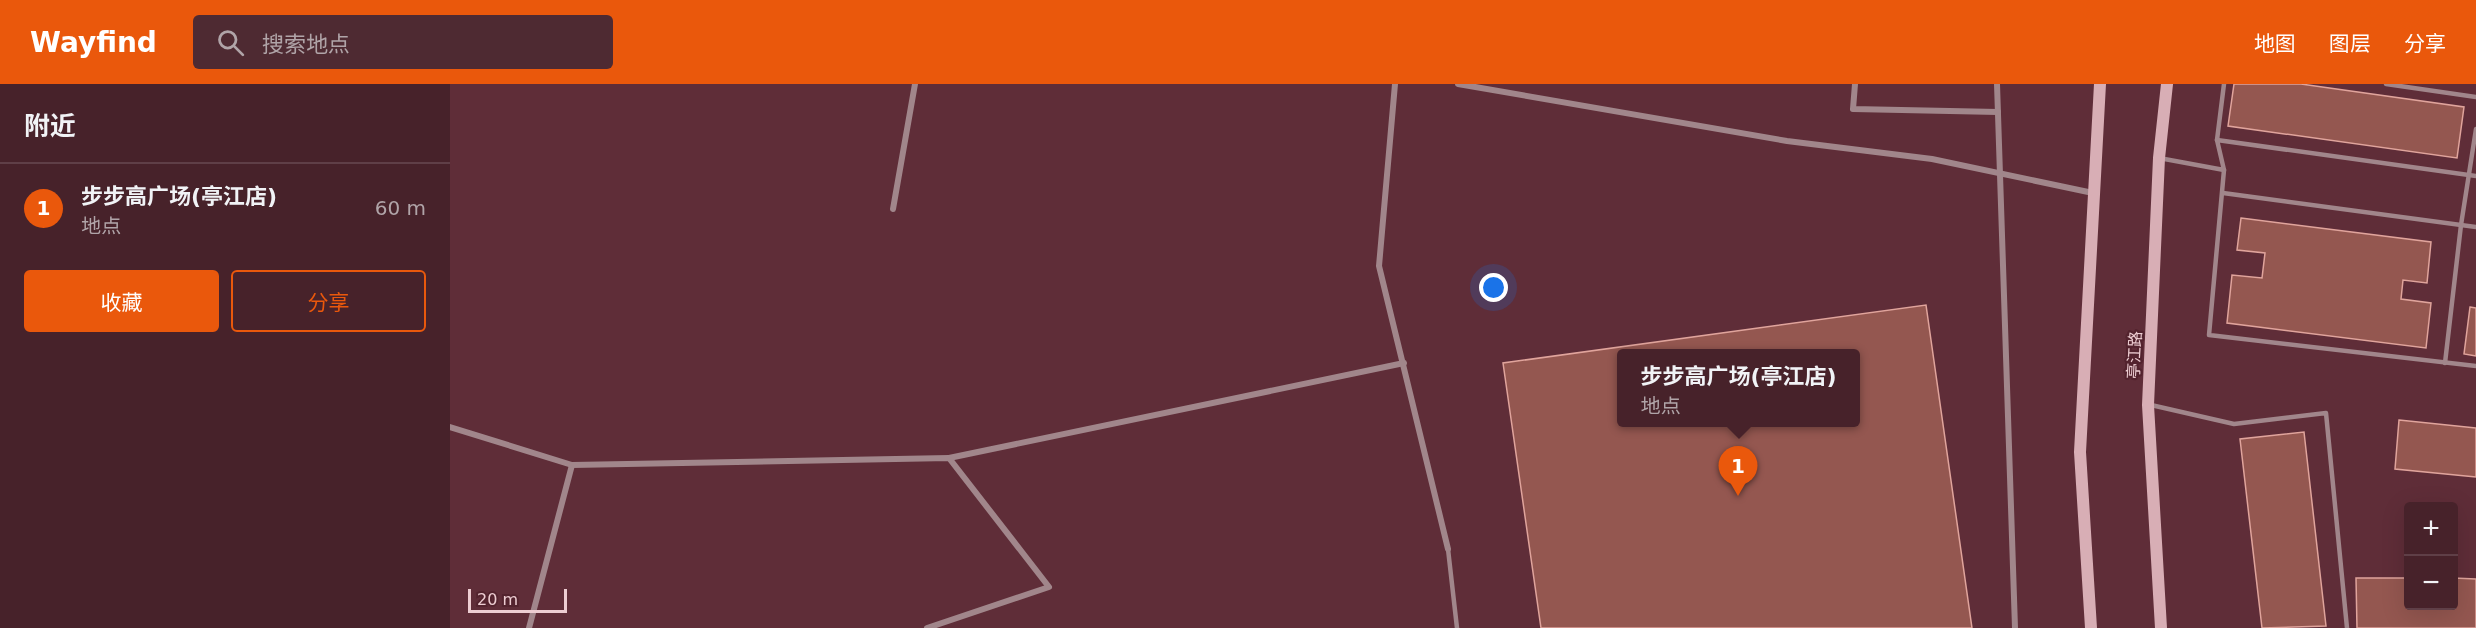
<!DOCTYPE html>
<html lang="zh">
<head>
<meta charset="utf-8">
<style>
	body { margin:0; font-family:"DejaVu Sans","Noto Sans SC",sans-serif; background:#4e2a32; color:#f1f3f6 }
	.controls { position:absolute; right:18px; bottom:18px; display:grid; overflow:hidden; border-radius:6px; box-shadow:0 6px 24px #0002 }
	.controls button { width:54px; height:54px; display:grid; place-items:center; padding:0; border:0; border-bottom:2px solid #5f3f47; background:#47222a; color:#f1f3f6; font:30px sans-serif }
	.scale { position:absolute; left:18px; bottom:15px; width:99px; box-sizing:border-box; padding-left:6px; border:3px solid #edcdd2; border-top:0; font-size:16px; line-height:21px; white-space:nowrap; color:#edcdd2; -webkit-text-stroke:4px #53232e; paint-order:stroke }
	.you { position:absolute; left:1044px; top:204px; width:21px; height:21px; margin:-15px; border:4px solid #fff; border-radius:50%; background:#1a73e8; box-shadow:0 0 0 9px #1a73e833 }
	.badge { display:grid; place-items:center; width:39px; height:39px; border-radius:50%; background:#ea580c; color:#fff; font-size:20px; font-weight:700 }
	.pin { position:absolute; translate:-50% -50px; filter:drop-shadow(0 2px 3px #0008) }
	.pin::after { content:''; position:absolute; top:32px; width:21px; height:18px; background:inherit; clip-path:polygon(0 0,100% 0,50% 100%) }
	.popup { position:absolute; left:1167px; top:265px; width:243px; height:78px; box-sizing:border-box; display:grid; place-content:center; border-radius:6px; background:#47222a; filter:drop-shadow(0 2px 4px #0005); font-size:20px; white-space:nowrap; color:#b0a4a8 }
	.popup b { font-size:22px; color:#f1f3f6 }
	.popup::after { content:''; position:absolute; left:50%; top:100%; margin-left:-12px; border:12px solid transparent; border-top-color:#47222a }
	.list { margin:0; padding:0; list-style:none }
	h2 { display:flex; justify-content:space-between; align-items:center; height:78px; margin:0; padding:0 24px; font-size:26px }
	h2 small { font-size:20px; font-weight:400; color:#b0a4a8 }
	.list li { display:grid; grid-template-columns:39px 1fr auto; gap:18px; align-items:center; box-sizing:border-box; height:90px; padding:0 24px; border-top:2px solid #5f3f47 }
	.list b { display:block; font-size:22px; white-space:nowrap }
	.list p { margin:0; font-size:20px; white-space:nowrap; color:#b0a4a8 }
	.list em { font-size:20px; font-style:normal; color:#b0a4a8 }
	.actions { display:flex; gap:12px; padding:18px 24px }
	.actions a { flex:1; padding:14px 0; border:2px solid #ea580c; border-radius:6px; text-align:center; font-size:21px; color:#ea580c }
	.actions .main { background:#ea580c; color:#fff }
	.icon { flex:none; width:33px; height:33px; fill:none; stroke:currentColor; stroke-width:2; stroke-linecap:round; stroke-linejoin:round }
	.map { position:relative; flex:none; width:2026px; height:544px; overflow:hidden }
	header { display:flex; align-items:center; gap:36px; box-sizing:border-box; height:84px; padding:0 30px; background:#ea580c; color:#fff }
	header strong { font-size:28px }
	nav { display:flex; gap:33px; margin-inline-start:auto; font-size:21px }
	.search { width:420px; height:54px; background:#4e2a32; display:flex; align-items:center; gap:15px; box-sizing:border-box; padding:0 21px; border-radius:6px; color:#b0a4a8; font-size:22px }
	main { display:flex }
	aside { flex:1; background:#47222a }
	.map>svg:first-child { display:block }
</style>
</head>
<body>
<header>
<strong>Wayfind</strong>
<div class="search"><svg class="icon" aria-label="search" viewBox="0 0 24 24"><circle cx="10" cy="10" r="6"/><path d="M15 15l6 6"/></svg>搜索地点</div>
<nav><a>地图</a><a>图层</a><a>分享</a></nav>
</header>
<main>
<aside>
<h2>附近<small></small></h2>
<ul class="list">
<li><span class="badge">1</span><div><b>步步高广场(亭江店)</b><p>地点</p></div><em>60 m</em></li>
</ul>
<div class="actions"><a class="main">收藏</a><a>分享</a></div>
</aside>
<div class="map">
<svg width="2026" height="544" viewBox="0 0 2026 544">
	<rect width="100%" height="100%" fill="#5f2d38"/>
	<!-- building -->
	<g fill="#945750" stroke="#e0a49c" stroke-width="1.5" fill-rule="evenodd">
		<path d="M1784,0H1851L2014,23L2007,74L1778,42Z"/>
		<path d="M1791,134L1981,158L1977,199L1953,196L1951,215L1981,219L1976,264L1777,239L1782,191L1812,194L1815,169L1787,166Z"/>
		<path d="M1476,221L1522,544H1091L1053,279ZM1171,270H1405V338H1171Z"/>
		<path d="M2020,223L2026,224V272L2014,270Z"/>
		<path d="M1949,336L2026,344V393L1945,385Z"/>
		<path d="M1854,348L1876,542L1812,544L1790,355Z"/>
		<path d="M1906,494H1958V522H2004V494L2026,495V544H1907Z"/>
	</g>
	<g fill="none" stroke-linecap="round" stroke-linejoin="round">
		<!-- service -->
		<g stroke="#a1868b" stroke-width="4.5">
			<path d="M1936,0L2026,13"/>
			<path d="M1767,56L1774,0"/>
			<path d="M1709,74L1774,86L1767,56L2026,92"/>
			<path d="M1774,86L1759,251L2026,282"/>
			<path d="M1773,109L2026,143"/>
			<path d="M1995,279L2011,141L2026,45"/>
			<path d="M1701,321L1784,340L1876,329L1897,544"/>
			<path d="M998,465L1007,544"/>
		</g>
		<!-- minor -->
		<g stroke="#a1868b" stroke-width="6">
			<path d="M945,0L929,182L998,465"/>
			<path d="M1008,0L1337,57L1482,75L1643,109"/>
			<path d="M1405,0L1403,25L1548,28"/>
			<path d="M1547,0L1565,544"/>
			<path d="M443,125L465,0"/>
			<path d="M0,343L122,381"/>
			<path d="M499,374L954,279"/>
			<path d="M79,544L122,381L499,374L599,503L477,544"/>
		</g>
		<!-- secondary -->
		<g stroke="#d8aeb5" stroke-width="12">
			<path d="M1641,544L1630,368L1650,0"/>
			<path d="M1711,544L1698,321L1709,74L1717,0"/>
		</g>
	</g>
	<g text-anchor="middle" stroke-width="4.5" stroke-linejoin="round" paint-order="stroke">
		<!-- street labels -->
		<g font-size="16" fill="#edcdd2" stroke="#53232e">
			<text transform="translate(1684 271) rotate(-87)" y="6">亭江路</text>
		</g>
	</g>
</svg>
<div class="controls">
<button>+</button>
<button>−</button>
</div>
<div class="scale">20 m</div>
<div class="you"></div>
<div class="pin badge" style="left:1288px;top:412px">1</div>
<div class="popup"><b>步步高广场(亭江店)</b>地点</div>
</div>
</main>
</body>
</html>
